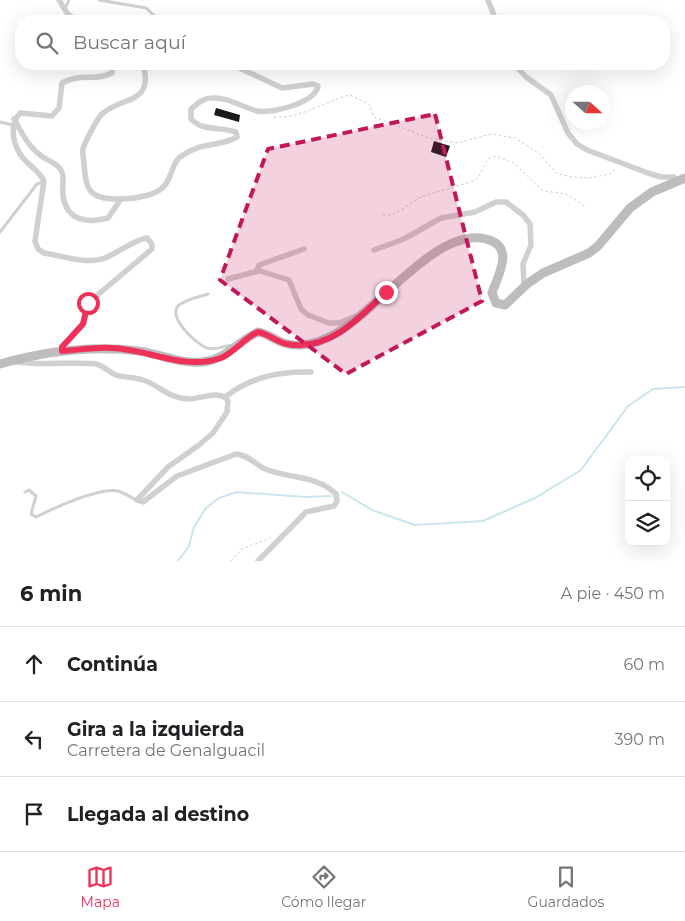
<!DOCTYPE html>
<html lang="es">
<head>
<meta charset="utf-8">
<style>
	body { margin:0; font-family:Montserrat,sans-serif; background:#f6f6f6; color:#202124 }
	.controls { position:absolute; right:15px; bottom:15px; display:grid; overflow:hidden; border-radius:10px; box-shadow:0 5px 20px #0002 }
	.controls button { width:45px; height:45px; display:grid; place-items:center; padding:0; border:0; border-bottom:1px solid #e0e0e0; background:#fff; color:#202124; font:25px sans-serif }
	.compass { position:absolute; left:565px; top:85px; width:45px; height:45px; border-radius:50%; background:#fff; box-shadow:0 5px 20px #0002; rotate:111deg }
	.stop { position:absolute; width:15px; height:15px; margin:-11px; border:4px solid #ef3058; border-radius:50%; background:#fff }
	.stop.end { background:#ef3058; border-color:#fff; box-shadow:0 1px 5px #0008 }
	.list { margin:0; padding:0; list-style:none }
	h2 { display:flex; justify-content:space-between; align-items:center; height:65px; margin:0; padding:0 20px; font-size:21px }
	h2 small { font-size:16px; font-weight:400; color:#757577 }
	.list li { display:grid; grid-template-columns:32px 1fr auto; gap:15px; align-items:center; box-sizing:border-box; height:75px; padding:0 20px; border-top:1px solid #e0e0e0 }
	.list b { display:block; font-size:19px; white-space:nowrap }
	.list p { margin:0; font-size:16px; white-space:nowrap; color:#757577 }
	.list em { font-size:16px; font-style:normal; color:#757577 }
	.icon { flex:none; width:28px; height:28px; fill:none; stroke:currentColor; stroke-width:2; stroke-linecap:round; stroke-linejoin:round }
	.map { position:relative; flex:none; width:685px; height:561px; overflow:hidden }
	.search { position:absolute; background:#fff; box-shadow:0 5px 20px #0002; left:15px; right:15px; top:15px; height:55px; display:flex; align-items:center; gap:12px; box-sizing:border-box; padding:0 18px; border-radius:20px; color:#757577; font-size:19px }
	.sheet { height:290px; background:#fff }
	nav { display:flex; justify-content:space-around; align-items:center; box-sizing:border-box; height:70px; border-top:1px solid #e0e0e0; background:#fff; font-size:14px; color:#757577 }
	nav a { display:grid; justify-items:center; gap:2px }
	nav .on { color:#ef3058 }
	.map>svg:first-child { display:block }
</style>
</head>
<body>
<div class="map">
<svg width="685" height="561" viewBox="0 0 685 561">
	<rect width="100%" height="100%" fill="#fff"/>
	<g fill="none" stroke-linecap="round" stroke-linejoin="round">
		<!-- stream -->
		<g stroke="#cae5ed" stroke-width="2">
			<path d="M342,492L372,510L415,525L483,521L535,498L581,470L628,406L653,389L685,387"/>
			<path d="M178,561L189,546L194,527L206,508L219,498L237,492L305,497L331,496"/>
		</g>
	</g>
	<!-- building -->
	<g fill="#1a1a1a">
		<path d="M216,108L240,115L239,122L214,115Z"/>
		<path d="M434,141L450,146L446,157L431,152Z"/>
	</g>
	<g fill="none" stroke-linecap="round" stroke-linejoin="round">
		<!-- path -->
		<g stroke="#cdcdcd" stroke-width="1" stroke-dasharray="2.5 2.5" stroke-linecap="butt">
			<path d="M274,117C301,119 325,101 350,95L369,104L374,117L429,138L445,141L458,143L491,134L515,138L540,154L556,173L571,177L591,178L609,174L617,168"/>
			<path d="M383,215C396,217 409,203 421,197C433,192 470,184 476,179C482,174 483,165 488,159L496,156L514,163L543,191L566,194L586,207"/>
			<path d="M231,561L242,549L271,538"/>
		</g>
		<!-- lane -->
		<g stroke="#d0d0d0" stroke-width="3">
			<path d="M99,0L146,8L160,21"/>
			<path d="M65,9L69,0"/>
			<path d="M0,122L13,125"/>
			<path d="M0,232L37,184L43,182"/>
			<path d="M208,294C199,297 185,299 178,306C168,318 196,344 207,348C217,351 225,345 234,345"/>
			<path d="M25,492L29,490L36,496L31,514L36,517C54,508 99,487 118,491C124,493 131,497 136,500"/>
		</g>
		<!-- street -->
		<g stroke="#d0d0d0" stroke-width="5.5">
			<path d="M59,0L67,13L76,21"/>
			<path d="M488,0L496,21"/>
			<path d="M143,64C155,106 119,96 101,115C97,119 84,144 83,149C82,153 84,160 84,164C85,172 85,184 90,190C99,205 150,199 161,189C173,180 170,165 180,157C201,141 218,148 237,137L236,132C220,126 203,132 191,119V109C198,103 203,98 212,98C227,97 242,107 257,111C272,114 315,103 318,86L313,84L282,88L231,64"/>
			<path d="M514,64L526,77L551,95L568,133L577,144L587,150L648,173L661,177H674L677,181"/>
			<path d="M14,119C21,131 28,146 39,154C45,160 56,162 61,170C65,176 62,188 63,196C67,222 89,223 108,218L121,199"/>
			<path d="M304,249L259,265L257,270L289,280L301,309L308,315L329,323H339L356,316"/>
			<path d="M374,250L404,239L441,218L475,212L496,202H506L523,215L530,224L531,245L523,264L524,287"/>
			<path d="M228,279L258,271"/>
			<path d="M62,351V347L83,324L88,303L152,249V244L147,238C131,241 120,252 105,258C87,265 63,256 44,253L38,249L35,241L44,181C38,169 27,165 20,154C12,141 10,124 20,113L52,116L59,108L62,83C82,72 94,82 112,73L113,64"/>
			<path d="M12,360C20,367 80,361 96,364C104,366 109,372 116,375C125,378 134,377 143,380C159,385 170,399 188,399C201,399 220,389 228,401L227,412L213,433L199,445L168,467L137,500L143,502L177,476L236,454C247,455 253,462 263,468C286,479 316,474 336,494L337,501L334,506L306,512L258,561"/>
			<path d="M225,397C251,377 279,371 311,372"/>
		</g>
		<!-- secondary -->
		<path stroke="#bdbdbd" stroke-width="9" d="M0,364C45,351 92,345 139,351C160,354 180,364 202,362C226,360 238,341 258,332C266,333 272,338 279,341C294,348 312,345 327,338C373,319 434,226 486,239C516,246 498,275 492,293L496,303L505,305L527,284L543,273L589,253L598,246L630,208L652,192L685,178"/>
	</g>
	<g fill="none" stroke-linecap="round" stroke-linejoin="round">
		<!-- route -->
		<path stroke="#ef3058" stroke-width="6" d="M88,303L83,324L62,347V351C78,350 95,347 112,348C148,349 184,371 221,358C235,352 244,338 258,332C269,334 277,342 287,344C328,352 360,318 386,292"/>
	</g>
	<!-- marked area -->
	<path fill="#c2185b" fill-opacity="0.2" stroke="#c2185b" stroke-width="4" stroke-dasharray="10 6" stroke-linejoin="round" d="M435,114L482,301L346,374L220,280L268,149Z"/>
</svg>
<div class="controls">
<button><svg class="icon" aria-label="locate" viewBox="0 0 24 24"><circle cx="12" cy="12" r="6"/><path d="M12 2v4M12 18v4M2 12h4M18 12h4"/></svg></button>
<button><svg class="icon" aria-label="layers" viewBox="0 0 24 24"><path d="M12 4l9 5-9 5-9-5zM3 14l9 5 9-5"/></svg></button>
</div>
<svg class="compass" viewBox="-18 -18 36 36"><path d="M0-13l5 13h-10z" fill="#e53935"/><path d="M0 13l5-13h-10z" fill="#757577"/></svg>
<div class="stop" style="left:88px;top:303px"></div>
<div class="stop end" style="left:386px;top:292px"></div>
<div class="search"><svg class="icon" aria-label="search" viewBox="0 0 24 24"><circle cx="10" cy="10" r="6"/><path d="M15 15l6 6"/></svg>Buscar aquí</div>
</div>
<section class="sheet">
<h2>6 min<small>A pie · 450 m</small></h2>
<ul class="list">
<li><svg class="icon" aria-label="ahead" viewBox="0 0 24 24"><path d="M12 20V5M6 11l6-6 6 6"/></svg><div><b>Continúa</b></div><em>60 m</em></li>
<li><svg class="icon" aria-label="left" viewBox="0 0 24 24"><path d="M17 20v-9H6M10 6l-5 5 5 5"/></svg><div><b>Gira a la izquierda</b><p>Carretera de Genalguacil</p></div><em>390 m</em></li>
<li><svg class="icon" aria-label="arrive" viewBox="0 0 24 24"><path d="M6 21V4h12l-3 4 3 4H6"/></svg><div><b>Llegada al destino</b></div></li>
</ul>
</section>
<nav>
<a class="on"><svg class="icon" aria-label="map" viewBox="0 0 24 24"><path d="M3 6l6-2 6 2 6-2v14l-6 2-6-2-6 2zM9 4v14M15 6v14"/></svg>Mapa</a>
<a><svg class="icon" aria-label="directions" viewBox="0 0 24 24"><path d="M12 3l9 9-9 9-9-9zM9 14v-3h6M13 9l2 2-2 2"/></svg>Cómo llegar</a>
<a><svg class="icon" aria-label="saved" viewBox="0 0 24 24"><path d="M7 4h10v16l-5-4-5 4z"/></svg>Guardados</a>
</nav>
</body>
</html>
